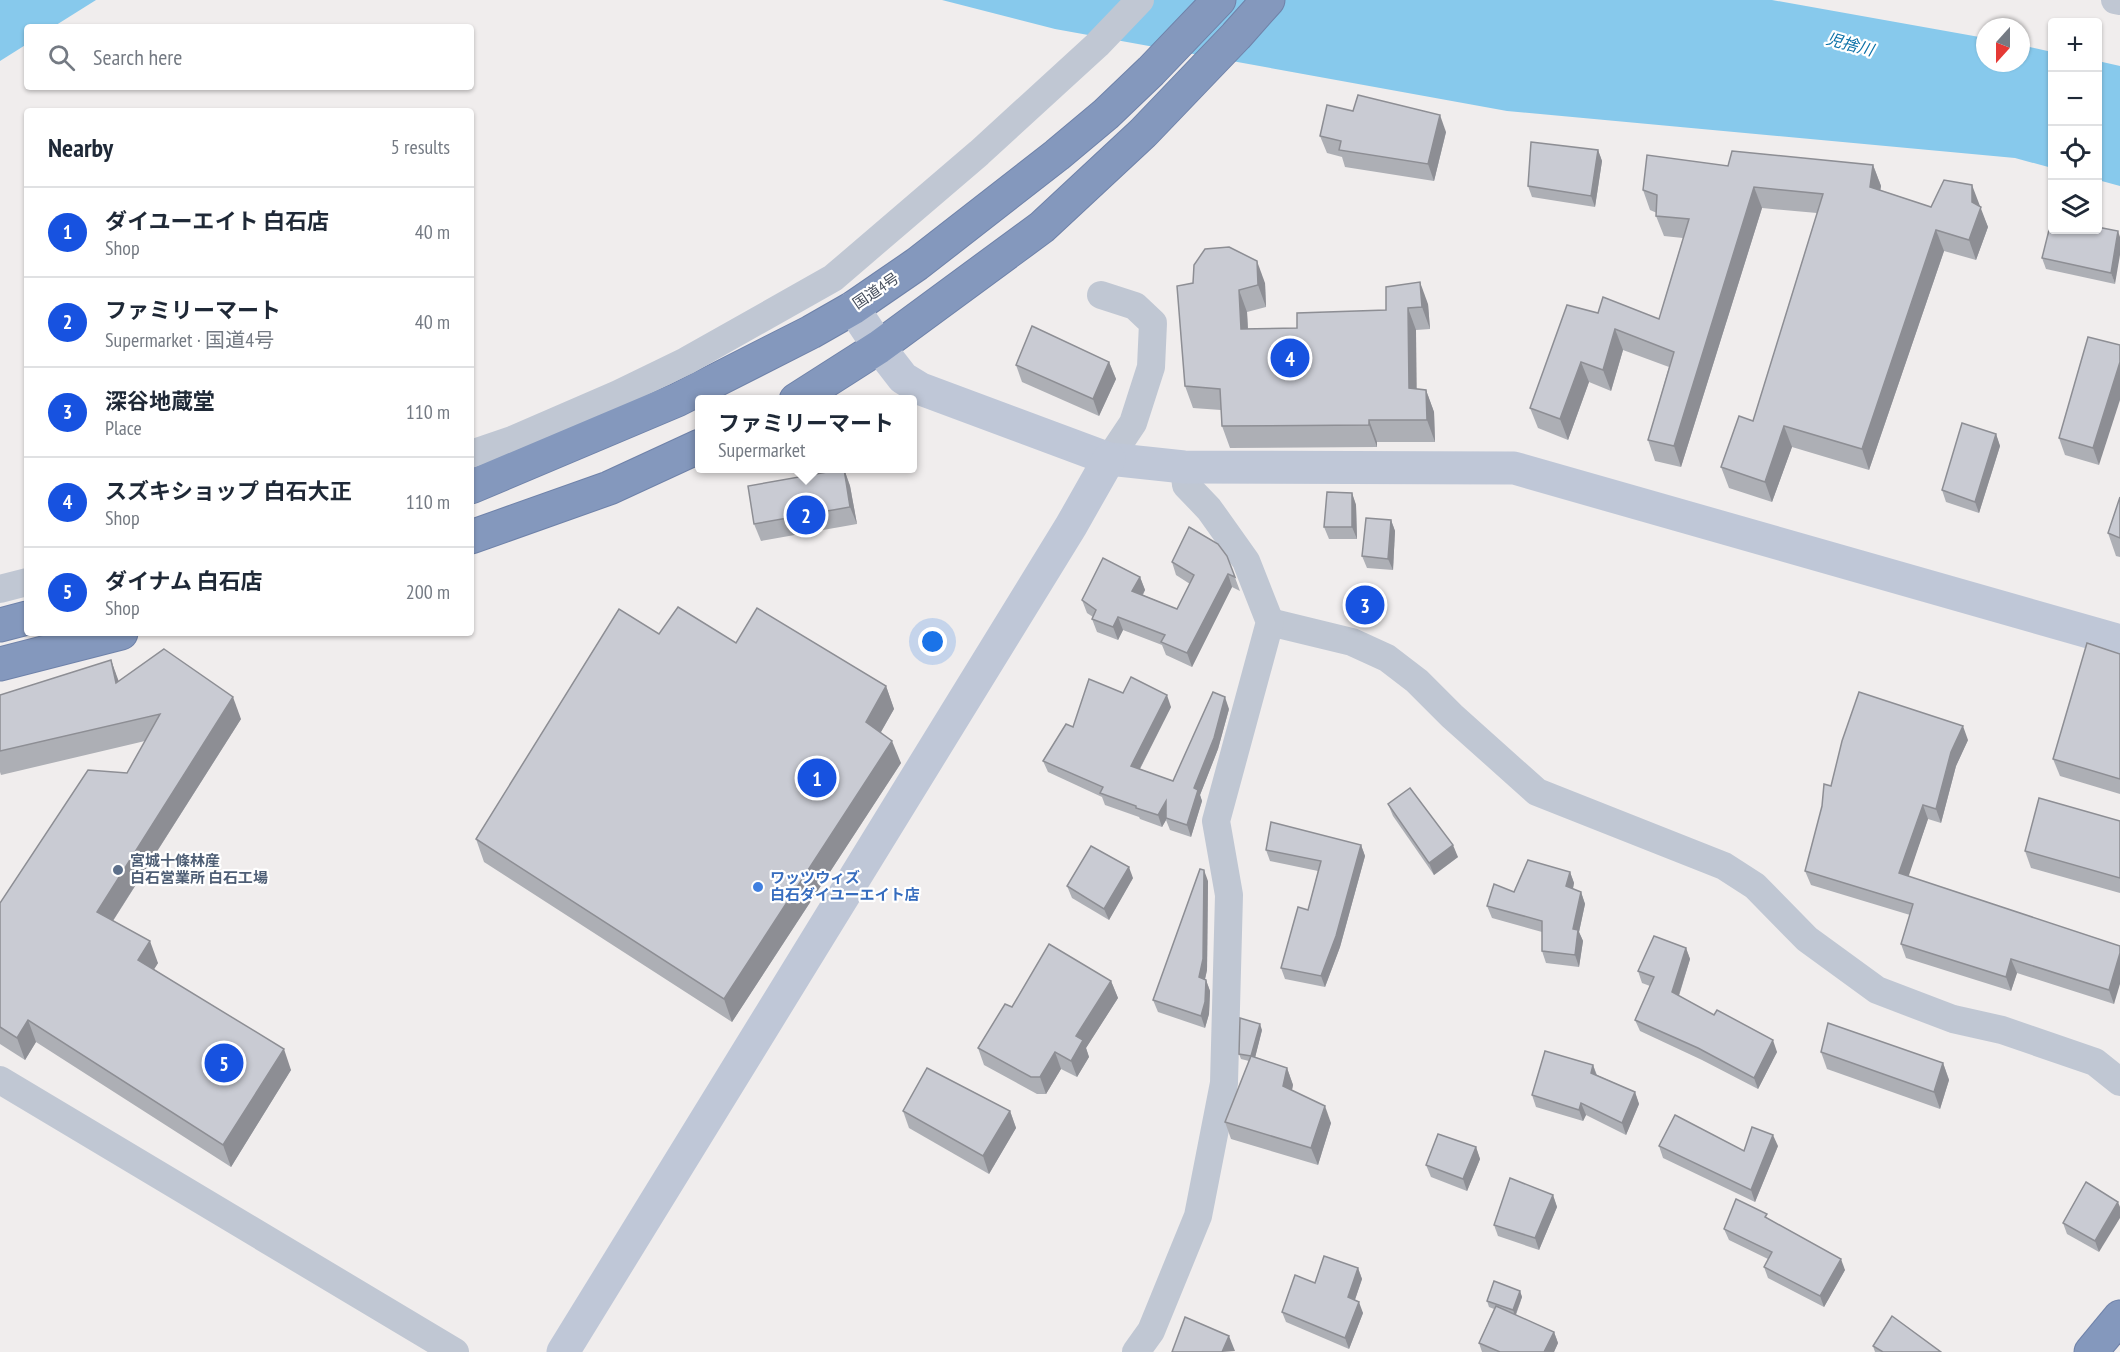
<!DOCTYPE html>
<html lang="en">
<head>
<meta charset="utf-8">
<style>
	body { margin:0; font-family:"PT Sans Narrow","Noto Sans JP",sans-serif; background:#f2f2f3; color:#1f2937 }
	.controls { position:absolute; right:18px; top:18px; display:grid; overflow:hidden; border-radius:6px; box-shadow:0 2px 4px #0004 }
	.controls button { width:54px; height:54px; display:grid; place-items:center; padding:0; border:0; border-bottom:2px solid #e0e1e3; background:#fff; color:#1f2937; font:30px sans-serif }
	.compass { position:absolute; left:1976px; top:18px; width:54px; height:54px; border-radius:50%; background:#fff; box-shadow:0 2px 4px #0004; rotate:201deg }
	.you { position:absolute; left:933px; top:642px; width:21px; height:21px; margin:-15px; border:4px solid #fff; border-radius:50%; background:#1a73e8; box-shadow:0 0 0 9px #1a73e833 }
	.badge { display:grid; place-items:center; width:39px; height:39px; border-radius:50%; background:#1752e0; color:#fff; font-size:20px; font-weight:700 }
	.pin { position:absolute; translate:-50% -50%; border:3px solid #fff; box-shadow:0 2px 6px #0006 }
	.popup { position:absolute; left:695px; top:395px; width:222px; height:78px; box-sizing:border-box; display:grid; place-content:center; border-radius:6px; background:#fff; filter:drop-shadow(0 2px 4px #0005); font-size:20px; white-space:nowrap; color:#747a83 }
	.popup b { font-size:22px; color:#1f2937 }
	.popup::after { content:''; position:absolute; left:50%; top:100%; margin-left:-12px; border:12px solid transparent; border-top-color:#fff }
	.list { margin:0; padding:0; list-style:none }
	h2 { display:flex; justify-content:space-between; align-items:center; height:78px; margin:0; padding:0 24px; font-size:26px }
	h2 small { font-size:20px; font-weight:400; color:#747a83 }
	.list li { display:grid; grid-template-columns:39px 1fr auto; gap:18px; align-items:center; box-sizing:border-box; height:90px; padding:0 24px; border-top:2px solid #e0e1e3 }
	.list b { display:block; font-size:22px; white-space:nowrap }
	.list p { margin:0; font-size:20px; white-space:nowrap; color:#747a83 }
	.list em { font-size:20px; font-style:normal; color:#747a83 }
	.icon { flex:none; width:33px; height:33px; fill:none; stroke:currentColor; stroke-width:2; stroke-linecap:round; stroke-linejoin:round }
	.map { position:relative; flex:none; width:2120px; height:1352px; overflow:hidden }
	.search { position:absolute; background:#fff; box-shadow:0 2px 4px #0004; left:24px; top:24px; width:450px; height:66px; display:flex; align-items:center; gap:15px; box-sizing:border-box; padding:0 21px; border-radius:6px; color:#747a83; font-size:22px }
	.panel { position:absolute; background:#fff; box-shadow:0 2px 4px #0004; left:24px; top:108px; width:450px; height:528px; border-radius:6px }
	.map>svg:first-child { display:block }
</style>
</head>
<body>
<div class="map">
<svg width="2120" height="1352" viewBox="0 0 2120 1352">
	<rect width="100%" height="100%" fill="#f0eded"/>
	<!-- water -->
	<g fill="#87c9ec">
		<path d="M0,0H96L53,27H27V44L0,61Z"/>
		<path d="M942,0H1772L1985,38V63H2021V45L2052,52V168L2015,158L1507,111L1055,29Z"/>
		<path d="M2098,61L2120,66V186L2098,180Z"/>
	</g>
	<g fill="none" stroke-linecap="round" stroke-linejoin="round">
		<defs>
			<g id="highway">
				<path d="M796,400L879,347L1042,227L1143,133L1236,36L1268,0"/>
				<path d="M471,487L677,400L811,332L853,308L917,264L1057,155L1106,114L1151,71L1219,0"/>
				<path d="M471,537L609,488L700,446"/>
				<path d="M0,625L27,618"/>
				<path d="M0,664L121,633"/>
				<path d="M2091,1352L2120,1317"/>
			</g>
		</defs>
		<!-- highway casing -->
		<use href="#highway" stroke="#6f82a9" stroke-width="35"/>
		<!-- street -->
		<g stroke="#c0c7d3" stroke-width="28">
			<path d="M2115,0L2120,1"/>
			<path d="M1101,295L1135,306L1153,323L1151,367L1133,423L1109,459"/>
			<path d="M471,454L512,440L618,394L686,361L833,278L979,153L1097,45L1140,0"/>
			<path d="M0,589L27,582"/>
			<path d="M1270,622L1352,642L1387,658L1417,681L1452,716L1537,792L1724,866L1755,886L1807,939L1877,990L1953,1019L2002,1030L2095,1062L2120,1082"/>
			<path d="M0,1080L455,1352"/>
			<path d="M1136,1352L1151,1331L1198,1216L1224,1083L1229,895L1216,821L1270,622L1246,561L1209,509L1186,485L1184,467"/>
		</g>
		<!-- secondary -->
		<g stroke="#bfc7d7" stroke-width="33">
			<path d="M853,308L879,347L903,378L921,389L1109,459L1184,467L1514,468L2120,641"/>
			<path d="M563,1352L1071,526L1109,459"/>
		</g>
		<!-- highway -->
		<use href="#highway" stroke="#8498bd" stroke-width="33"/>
	</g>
	<!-- wall -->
	<g fill="#adafb5">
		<path d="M1353,111L1446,132L1434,181L1345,167L1342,157L1327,153L1320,136Z"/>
		<path d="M1598,150L1602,161L1595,207L1532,197L1528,186Z"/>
		<path d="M1873,165L1881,186L1880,190L1931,207L1979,206L1988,227L1976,260L1944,251L1869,470L1792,447L1772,502L1729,488L1721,467L1753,421L1817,213L1762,208L1681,467L1655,461L1648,440L1669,367L1623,350L1611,391L1589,382L1568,440L1538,428L1530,408L1598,313L1659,319L1683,238L1664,236L1656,216L1657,213L1650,210L1643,190L1728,166Z"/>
		<path d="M2097,230L2115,284L2046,269L2042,258Z"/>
		<path d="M1265,283L1266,307L1247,312L1248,329L1297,328L1386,310L1428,304L1430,329L1416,330V389L1426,390L1434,412L1435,442H1377V447L1230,448L1222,426L1221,410L1193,408L1185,386L1177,286Z"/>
		<path d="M2088,337L2099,465L2065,455L2059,438Z"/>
		<path d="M1109,362L1116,379L1099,416L1022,382L1016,365Z"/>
		<path d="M1996,434L2000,446L1979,513L1946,502L1942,490Z"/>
		<path d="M844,469L850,486L857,524L761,541L754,524Z"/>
		<path d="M1352,493L1356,505L1357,539H1329L1324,527Z"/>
		<path d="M2120,497V557L2116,556L2108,533Z"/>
		<path d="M1391,520L1395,531L1393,570L1367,568L1362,556Z"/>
		<path d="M1227,556L1240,591L1232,587L1192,667L1166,655L1162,645L1123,630L1118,640L1097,632L1092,619L1093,617L1087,613L1082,600L1140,577L1145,590L1143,595L1177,609L1190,584L1176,575L1172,562Z"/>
		<path d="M659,634L736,643L886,686L894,709L881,732L901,763L732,1022L484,862L476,839Z"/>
		<path d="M2120,654V794L2060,776L2053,759Z"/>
		<path d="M111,660L118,681L241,719L113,921L158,963L154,969L291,1070L231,1167L36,1042L25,1060L0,1044V903L127,773L145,741L1,775L0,772V695Z"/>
		<path d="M1123,693L1171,707L1140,769L1173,781L1229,709L1218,749L1200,795L1202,801L1191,837L1170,830L1166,820L1162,827L1140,819L1139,817L1105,805L1102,797L1048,772L1043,761L1073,727Z"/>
		<path d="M1968,740L1956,766L1941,823L1928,819L1908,876L2120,946L2114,1004L2017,973L2011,991L1906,958L1901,944L1910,915L1811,885L1805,871L1831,786Z"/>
		<path d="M1388,804L1458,857L1434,875L1393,816Z"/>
		<path d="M2120,821V893L2031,868L2025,851Z"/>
		<path d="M1361,845L1365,856L1340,947L1325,987L1285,979L1281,968L1308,910L1318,871L1270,861L1266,850Z"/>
		<path d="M1570,872L1574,883L1573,889L1581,892L1585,904L1579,932L1583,941L1579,967L1546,963L1542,951V932L1492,918L1487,906L1514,892Z"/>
		<path d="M1133,878L1109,920L1072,898L1067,886Z"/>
		<path d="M1208,881L1207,970L1205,979L1206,980L1210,991L1209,1014L1205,1028L1158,1012L1153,1000Z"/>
		<path d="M1686,948L1690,959L1679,996L1777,1052L1758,1089L1702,1060L1640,1031L1635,1020L1650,986L1642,983L1638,971Z"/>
		<path d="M1111,981L1118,998L1086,1048L1089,1057L1077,1077L1061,1069L1046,1094H1037L984,1065L978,1048L1012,1007Z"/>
		<path d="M1262,1030L1255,1057L1287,1068L1293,1085L1292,1090L1331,1123L1318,1165L1231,1139L1225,1122L1249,1061L1241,1059L1239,1054Z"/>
		<path d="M1821,1052L1943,1063L1949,1080L1940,1109L1827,1069Z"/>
		<path d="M1593,1065L1597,1075L1635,1092L1639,1104L1626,1135L1586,1115L1583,1121L1536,1107L1532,1095Z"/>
		<path d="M903,1111H1010L1016,1128L989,1174L909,1128Z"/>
		<path d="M1659,1146L1744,1151L1778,1146L1755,1202L1663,1158Z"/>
		<path d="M1476,1147L1480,1159L1467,1191L1431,1177L1426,1165Z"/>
		<path d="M2086,1182L2099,1252L2067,1234L2063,1223Z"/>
		<path d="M1553,1195L1557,1207L1539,1250L1498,1236L1494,1225Z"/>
		<path d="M1768,1219L1845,1270L1824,1307L1768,1278L1764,1267L1768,1259L1729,1240L1724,1229Z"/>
		<path d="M1358,1268L1362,1279L1355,1300L1363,1313L1349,1349L1286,1322L1282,1312L1315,1283Z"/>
		<path d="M1520,1291L1522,1297L1516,1315L1554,1332L1558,1343L1554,1352H1482L1479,1343L1494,1309L1489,1307L1487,1301Z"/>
		<path d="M1873,1346L1941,1352H1875Z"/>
	</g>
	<!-- shaded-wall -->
	<g fill="#8d8e94">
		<path d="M1440,115L1446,132L1434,181L1428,164Z"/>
		<path d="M1598,150L1602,161L1595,207L1591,196Z"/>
		<path d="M1873,165L1881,186L1878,207L1870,187Z"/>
		<path d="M1972,185L1988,227L1976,260L1969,240L1972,202Z"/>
		<path d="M1754,187L1762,208L1681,467L1674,446Z"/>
		<path d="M1936,230L1944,251L1869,470L1862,449Z"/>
		<path d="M2118,231L2120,237V255L2115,284L2111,273Z"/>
		<path d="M1257,261L1265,283L1266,307L1258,285Z"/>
		<path d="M1420,282L1428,304L1430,329L1422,307Z"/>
		<path d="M1239,290L1247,312L1249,351L1241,329Z"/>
		<path d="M1408,308L1416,330L1417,410L1409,388Z"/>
		<path d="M1615,329L1623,350L1611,391L1603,370Z"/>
		<path d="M1109,362L1116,379L1099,416L1093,399Z"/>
		<path d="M1581,362L1589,382L1568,440L1560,419Z"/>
		<path d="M2120,362V400L2099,465L2093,448Z"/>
		<path d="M1426,390L1434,412L1435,442L1427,420Z"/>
		<path d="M1369,420L1377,442V447L1369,425Z"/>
		<path d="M1784,426L1792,447L1772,502L1765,482Z"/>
		<path d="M1996,434L2000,446L1979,513L1975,502Z"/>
		<path d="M844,469L850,486L857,524L850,507Z"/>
		<path d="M1352,493L1356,505L1357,539L1352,527Z"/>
		<path d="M1391,520L1395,531L1393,570L1388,559Z"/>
		<path d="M1228,574L1232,587L1192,667L1187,653Z"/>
		<path d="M1140,577L1145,590L1137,604L1132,591Z"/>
		<path d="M1118,617L1123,630L1118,640L1113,627Z"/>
		<path d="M111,660L119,682L116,683Z"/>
		<path d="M886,686L894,709L874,744L866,722Z"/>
		<path d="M1167,695L1171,707L1135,778L1131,766Z"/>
		<path d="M233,697L241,719L105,933L97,912Z"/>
		<path d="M1225,697L1229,709L1218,749L1200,795L1202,801L1191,837L1187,825L1194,788Z"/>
		<path d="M1963,726L1968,740L1956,766L1941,823L1936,809L1951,752Z"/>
		<path d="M892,741L901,763L732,1022L724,999Z"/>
		<path d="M1166,801V820L1162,827L1158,815Z"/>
		<path d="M1923,805L1928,819L1905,887L1899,873Z"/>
		<path d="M1361,845L1365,856L1340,947L1325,987L1321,976Z"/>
		<path d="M1453,845L1458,857L1434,875L1429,863Z"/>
		<path d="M1129,867L1133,878L1109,920L1104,909Z"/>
		<path d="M1204,870L1208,881L1207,970L1203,988L1199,977Z"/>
		<path d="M1570,872L1574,883L1571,897L1566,886Z"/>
		<path d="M1581,892L1585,904L1579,932L1583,941L1579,967L1575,955L1573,929Z"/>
		<path d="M150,941L158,963L146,982L138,960Z"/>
		<path d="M1686,948L1690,959L1676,1004L1672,992Z"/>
		<path d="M2120,953V984L2114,1004L2109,990Z"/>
		<path d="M2011,959L2017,973L2011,991L2006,977Z"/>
		<path d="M1206,980L1210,991L1209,1014L1205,1028L1201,1016Z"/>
		<path d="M1111,981L1118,998L1086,1048L1089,1057L1077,1077L1071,1061L1076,1036Z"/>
		<path d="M28,1020L36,1042L25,1060L17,1038Z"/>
		<path d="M1260,1024L1262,1030L1254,1062L1251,1056Z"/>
		<path d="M1773,1040L1777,1052L1758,1089L1754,1078Z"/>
		<path d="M284,1049L291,1070L231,1167L223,1145Z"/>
		<path d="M1055,1052L1061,1069L1046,1094L1040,1077Z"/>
		<path d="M1943,1063L1949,1080L1940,1109L1934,1092Z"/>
		<path d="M1593,1065L1597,1077L1591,1073Z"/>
		<path d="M1287,1068L1293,1085L1289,1103L1283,1086Z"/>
		<path d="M1635,1092L1639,1104L1626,1135L1622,1123Z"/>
		<path d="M1581,1103L1586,1115L1583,1121L1579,1110Z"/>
		<path d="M1325,1106L1331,1123L1318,1165L1311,1148Z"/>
		<path d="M1010,1111L1016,1128L989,1174L983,1156Z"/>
		<path d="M1773,1135L1778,1146L1755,1202L1751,1190Z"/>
		<path d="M1476,1147L1480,1159L1467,1191L1463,1179Z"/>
		<path d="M1553,1195L1557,1207L1539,1250L1535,1238Z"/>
		<path d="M2118,1202L2120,1207V1218L2099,1252L2095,1241Z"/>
		<path d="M1841,1259L1845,1270L1824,1307L1820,1296Z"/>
		<path d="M1358,1268L1362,1279L1352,1308L1348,1297Z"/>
		<path d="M1520,1291L1522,1297L1515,1316L1513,1310Z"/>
		<path d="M1359,1302L1363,1313L1349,1349L1345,1338Z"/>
		<path d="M1554,1332L1558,1343L1554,1352H1544Z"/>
		<path d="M1229,1336L1235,1351L1222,1352Z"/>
	</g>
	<!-- building -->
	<g fill="#c9cbd3" stroke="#8d8e94" stroke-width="1.5">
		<path d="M1358,95L1440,115L1428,164L1339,150L1341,141L1320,136L1327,105L1353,111Z"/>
		<path d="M1531,142L1598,150L1591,196L1528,186Z"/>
		<path d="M1732,151L1873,165L1870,187L1931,207L1944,180L1972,185V202L1981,207L1969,240L1936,230L1862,449L1784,426L1765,482L1721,467L1739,416L1753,421L1823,194L1754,187L1674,446L1648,440L1674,352L1615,329L1603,370L1581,362L1560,419L1530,408L1567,305L1598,313L1603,297L1659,319L1689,219L1656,216L1657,195L1643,190L1647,155L1728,166Z"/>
		<path d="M2052,218V230H2097V227L2118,231L2111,273L2042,258Z"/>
		<path d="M1229,247L1257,261L1258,285L1239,290L1241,329L1297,328V313L1386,310V287L1420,282L1422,307L1408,308L1409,388L1426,390L1427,420H1369V425L1222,426L1220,389L1185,386L1177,286L1193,283L1194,265L1205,249Z"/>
		<path d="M1032,326L1109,362L1093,399L1016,365Z"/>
		<path d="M2088,337L2120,345V362L2093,448L2059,438Z"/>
		<path d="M1962,423L1996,434L1975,502L1942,490Z"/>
		<path d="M844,469L850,507L754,524L748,486Z"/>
		<path d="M1327,492L1352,493V527H1324Z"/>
		<path d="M2120,497V538L2108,533Z"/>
		<path d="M1366,518L1391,520L1388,559L1362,556Z"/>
		<path d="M1189,527L1218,544L1227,556L1235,577L1228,574L1187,653L1161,642L1165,635L1118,617L1113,627L1092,619L1096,610L1082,600L1103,558L1140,577L1132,591L1177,609L1194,575L1172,562Z"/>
		<path d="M678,607L736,643L757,608L886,686L866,722L892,741L724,999L476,839L619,609L659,634Z"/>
		<path d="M2087,643L2120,654V779L2053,759Z"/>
		<path d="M164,649L233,697L97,912L150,941L138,960L284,1049L223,1145L28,1020L17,1038L0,1027V903L88,770L127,773L160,714L0,751V695L111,660L116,683Z"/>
		<path d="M1131,677L1167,695L1131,766L1173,781L1213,692L1225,697L1214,738L1194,788L1198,790L1187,825L1166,818V801L1158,815L1136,808V806L1100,793L1103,787L1043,761L1066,724L1073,727L1089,679L1123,693Z"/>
		<path d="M1859,692L1963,726L1951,752L1936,809L1923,805L1899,873L2120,946V953L2109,990L2011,959L2006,977L1901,944L1913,904L1805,871L1822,806L1824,784L1831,786L1842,741Z"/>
		<path d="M1410,788L1453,845L1429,863L1388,804Z"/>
		<path d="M2039,798L2120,821V878L2025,851Z"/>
		<path d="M1271,822L1361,845L1336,936L1321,976L1281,968L1298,907L1308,910L1321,861L1266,850Z"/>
		<path d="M1091,846L1129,867L1104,909L1067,886Z"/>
		<path d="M1528,860L1570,872L1566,886L1581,892L1573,929L1578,930L1575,955L1542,951V921L1487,906L1494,884L1514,892Z"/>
		<path d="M1200,869L1204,870L1203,959L1199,977L1206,980L1205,1002L1201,1016L1153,1000Z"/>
		<path d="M1654,936L1686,948L1672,992L1714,1015L1717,1010L1773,1040L1754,1078L1698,1048L1635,1020L1654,977L1638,971Z"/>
		<path d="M1049,944L1111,981L1076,1036L1083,1040L1071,1061L1055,1052L1040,1077H1031L978,1048L1005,1004L1012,1007Z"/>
		<path d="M1240,1018L1260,1024L1251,1056L1239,1054Z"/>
		<path d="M1828,1023L1943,1063L1934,1092L1821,1052Z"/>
		<path d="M1545,1051L1593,1065L1591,1073L1635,1092L1622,1123L1581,1103L1579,1110L1532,1095Z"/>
		<path d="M1251,1056L1287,1068L1283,1086L1325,1106L1311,1148L1225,1122Z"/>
		<path d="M927,1068L1010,1111L983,1156L903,1111Z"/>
		<path d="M1675,1115L1744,1151L1752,1127L1773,1135L1751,1190L1659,1146Z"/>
		<path d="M1438,1134L1476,1147L1463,1179L1426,1165Z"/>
		<path d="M1510,1178L1553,1195L1535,1238L1494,1225Z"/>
		<path d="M2086,1182L2118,1202L2095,1241L2063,1223Z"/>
		<path d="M1736,1199L1767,1214L1765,1217L1841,1259L1820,1296L1764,1267L1772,1252L1724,1229Z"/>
		<path d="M1324,1256L1358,1268L1348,1297L1359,1302L1345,1338L1282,1312L1295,1275L1315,1283Z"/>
		<path d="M1494,1281L1520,1291L1513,1310L1487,1301Z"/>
		<path d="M1496,1306L1554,1332L1544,1352H1500L1479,1343Z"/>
		<path d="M1892,1316L1941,1352H1883L1873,1346Z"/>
		<path d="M1185,1317L1229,1336L1222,1352H1172Z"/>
	</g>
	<!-- markers -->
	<circle fill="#5c6f8a" stroke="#fff" stroke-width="2" cx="118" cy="870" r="6"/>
	<circle fill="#3f7fe0" stroke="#fff" stroke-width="2" cx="758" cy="887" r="6"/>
	<g text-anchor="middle" stroke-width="4.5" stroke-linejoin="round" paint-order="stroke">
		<!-- street labels -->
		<g font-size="15" fill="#454d5b" stroke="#fff">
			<text transform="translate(876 291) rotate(-34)" y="5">国道4号</text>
		</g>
		<!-- service labels -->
		<g font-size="15" font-weight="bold" fill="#4e5e75" stroke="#fff" text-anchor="start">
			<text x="130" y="866">宮城十條林産<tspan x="130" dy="17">白石営業所 白石工場</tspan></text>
		</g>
		<!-- shop labels -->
		<g font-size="15" font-weight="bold" fill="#366cbe" stroke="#fff" text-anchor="start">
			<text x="770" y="883">ワッツウィズ<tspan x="770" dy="17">白石ダイユーエイト店</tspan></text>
		</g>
		<!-- water labels -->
		<g font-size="16" font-style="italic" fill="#0b71a8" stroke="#fff">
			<text transform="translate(1850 44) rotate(15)" y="6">児捨川</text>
		</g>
	</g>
</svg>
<div class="controls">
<button>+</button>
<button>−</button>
<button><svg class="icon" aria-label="locate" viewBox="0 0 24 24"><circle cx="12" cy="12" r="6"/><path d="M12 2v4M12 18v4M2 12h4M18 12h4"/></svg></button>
<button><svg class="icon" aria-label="layers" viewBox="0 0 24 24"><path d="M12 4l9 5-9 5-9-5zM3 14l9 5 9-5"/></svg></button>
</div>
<svg class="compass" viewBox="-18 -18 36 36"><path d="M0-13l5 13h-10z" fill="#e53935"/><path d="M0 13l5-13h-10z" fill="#747a83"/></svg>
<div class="you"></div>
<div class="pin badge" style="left:817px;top:778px">1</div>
<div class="pin badge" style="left:806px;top:515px">2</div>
<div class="popup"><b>ファミリーマート</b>Supermarket</div>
<div class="pin badge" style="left:1365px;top:605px">3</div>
<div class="pin badge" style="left:1290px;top:358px">4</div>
<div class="pin badge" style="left:224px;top:1063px">5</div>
<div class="search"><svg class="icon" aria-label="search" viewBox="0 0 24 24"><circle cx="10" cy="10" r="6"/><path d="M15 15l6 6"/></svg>Search here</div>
<section class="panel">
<h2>Nearby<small>5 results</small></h2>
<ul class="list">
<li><span class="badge">1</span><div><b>ダイユーエイト 白石店</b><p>Shop</p></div><em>40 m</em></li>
<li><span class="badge">2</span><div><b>ファミリーマート</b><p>Supermarket · 国道4号</p></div><em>40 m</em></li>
<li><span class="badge">3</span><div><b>深谷地蔵堂</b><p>Place</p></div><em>110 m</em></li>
<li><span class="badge">4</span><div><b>スズキショップ 白石大正</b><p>Shop</p></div><em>110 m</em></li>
<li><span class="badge">5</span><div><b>ダイナム 白石店</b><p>Shop</p></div><em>200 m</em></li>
</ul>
</section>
</div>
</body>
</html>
